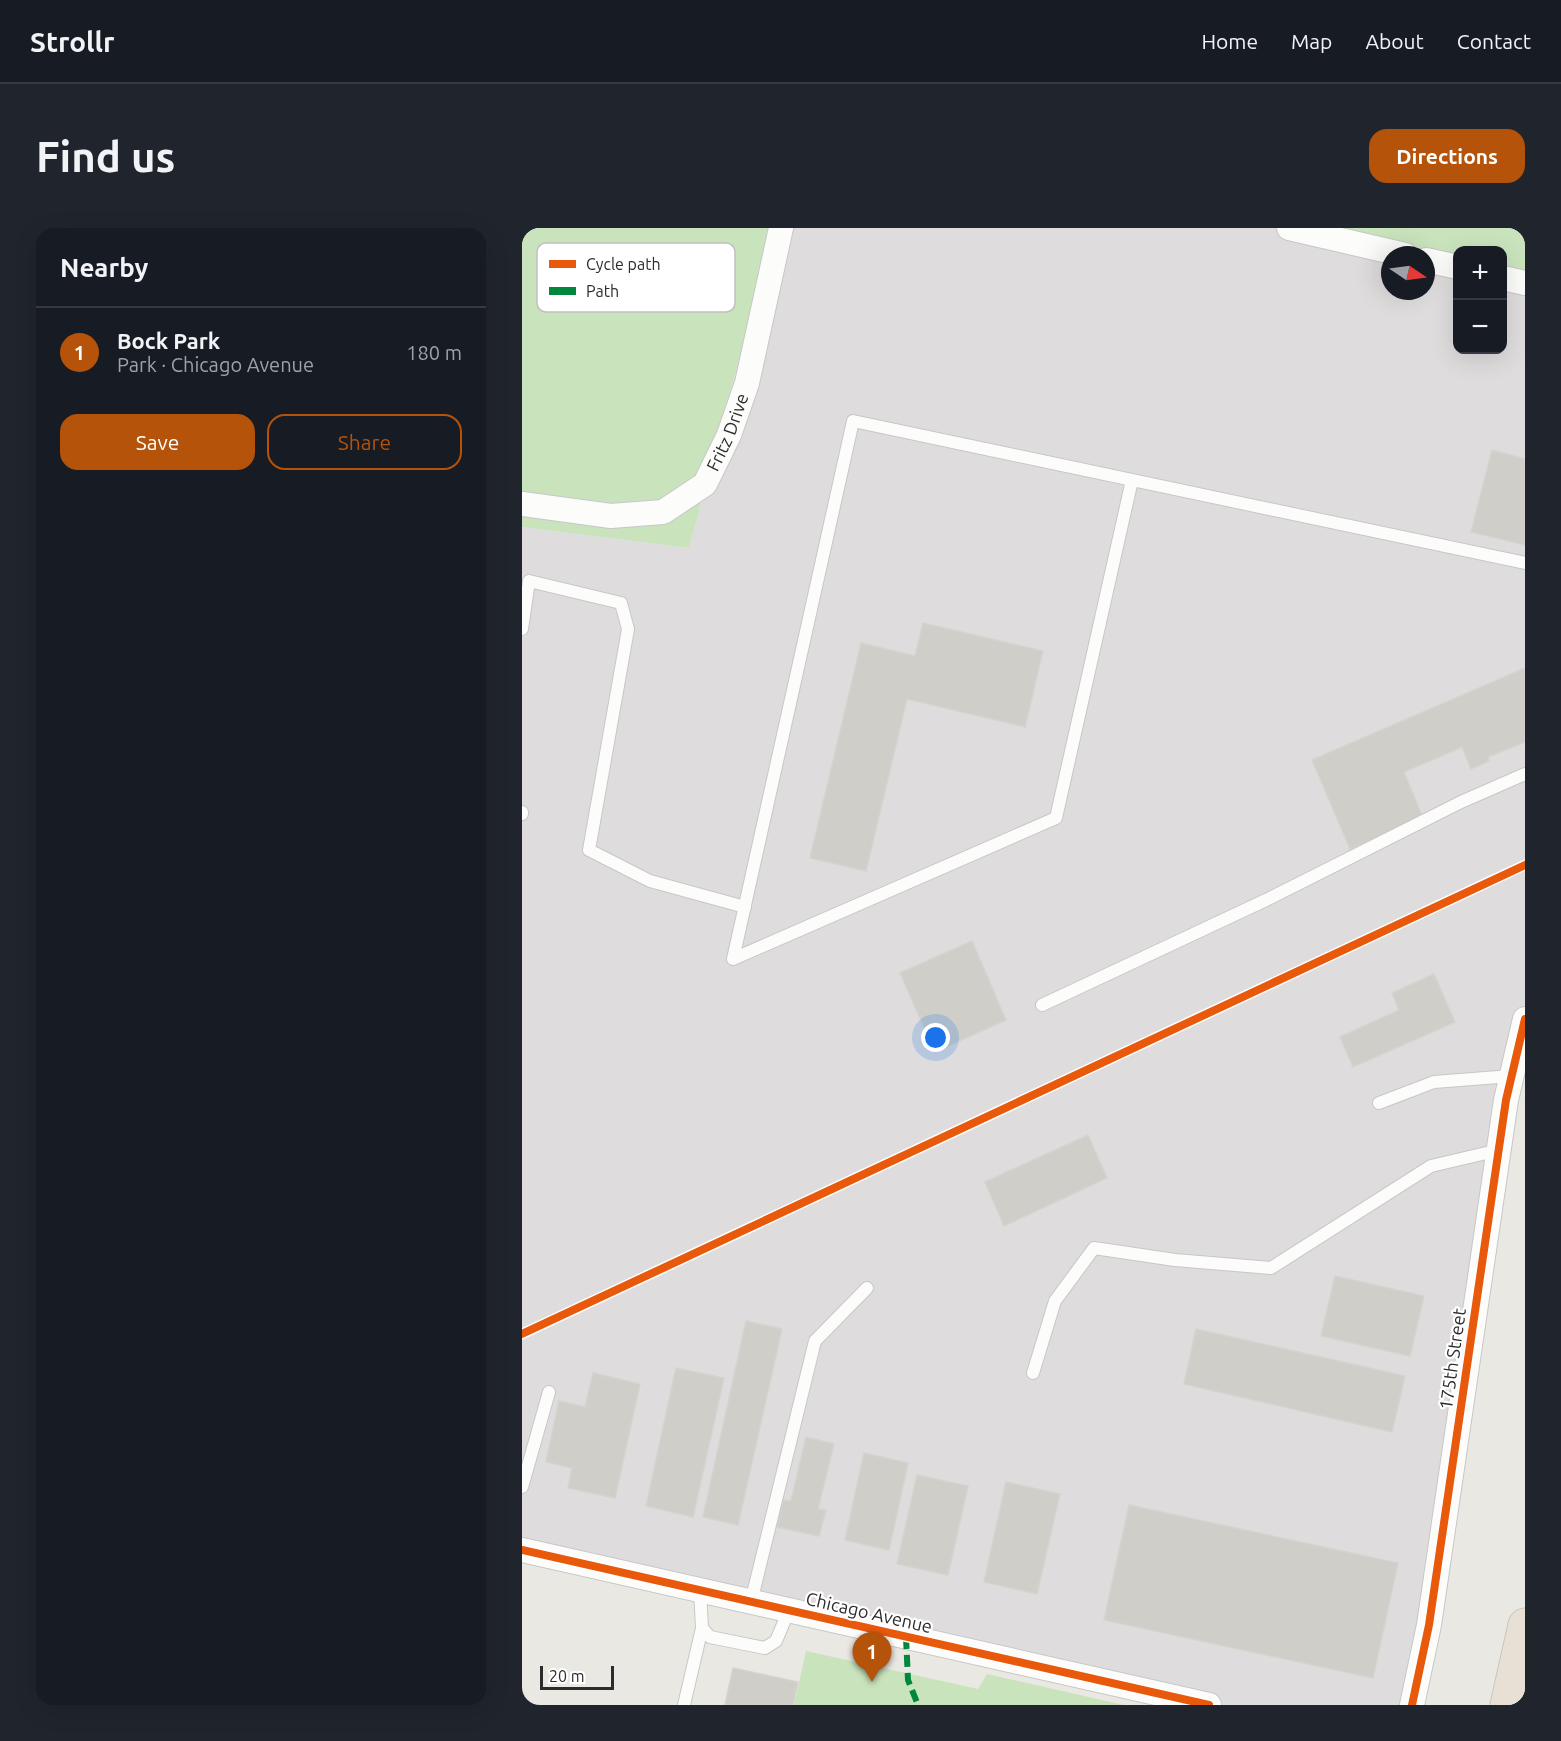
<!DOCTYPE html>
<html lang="en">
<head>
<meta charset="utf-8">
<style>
	body { margin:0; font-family:Ubuntu,sans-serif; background:#20242c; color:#f1f3f6 }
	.controls { position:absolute; right:18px; top:18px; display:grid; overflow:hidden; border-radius:12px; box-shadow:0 6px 24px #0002 }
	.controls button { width:54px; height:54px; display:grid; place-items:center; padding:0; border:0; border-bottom:2px solid #363941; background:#171b24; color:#f1f3f6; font:30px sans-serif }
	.compass { position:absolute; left:859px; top:18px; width:54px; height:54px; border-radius:50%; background:#171b24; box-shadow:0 6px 24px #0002; rotate:103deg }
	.scale { position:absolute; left:18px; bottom:15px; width:74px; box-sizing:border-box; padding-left:6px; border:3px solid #2c2c2c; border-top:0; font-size:16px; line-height:21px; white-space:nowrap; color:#2c2c2c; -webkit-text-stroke:4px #fff; paint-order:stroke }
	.you { position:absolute; left:414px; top:810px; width:21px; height:21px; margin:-15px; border:4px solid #fff; border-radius:50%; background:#1a73e8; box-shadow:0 0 0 9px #1a73e833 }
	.badge { display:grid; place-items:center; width:39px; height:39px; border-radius:50%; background:#b45309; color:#fff; font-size:20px; font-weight:700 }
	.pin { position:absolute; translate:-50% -50px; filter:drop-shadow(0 2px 3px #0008) }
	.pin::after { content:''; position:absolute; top:32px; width:21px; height:18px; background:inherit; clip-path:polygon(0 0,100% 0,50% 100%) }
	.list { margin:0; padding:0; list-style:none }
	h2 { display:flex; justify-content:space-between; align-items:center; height:78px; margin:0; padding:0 24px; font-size:26px }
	h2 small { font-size:20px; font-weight:400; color:#9ea1a6 }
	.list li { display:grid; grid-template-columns:39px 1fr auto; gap:18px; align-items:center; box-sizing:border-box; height:90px; padding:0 24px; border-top:2px solid #363941 }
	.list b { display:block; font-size:22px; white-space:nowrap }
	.list p { margin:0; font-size:20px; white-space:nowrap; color:#9ea1a6 }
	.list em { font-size:20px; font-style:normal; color:#9ea1a6 }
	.actions { display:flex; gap:12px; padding:18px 24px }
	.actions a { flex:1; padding:14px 0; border:2px solid #b45309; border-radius:18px; text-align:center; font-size:21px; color:#b45309 }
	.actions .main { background:#b45309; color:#fff }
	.map { position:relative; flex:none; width:1003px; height:1477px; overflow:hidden; border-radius:18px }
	header { display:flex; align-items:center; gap:36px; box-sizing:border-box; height:84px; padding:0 30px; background:#171b24; border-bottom:2px solid #363941 }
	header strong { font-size:28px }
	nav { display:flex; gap:33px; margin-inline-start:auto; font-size:21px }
	.intro { display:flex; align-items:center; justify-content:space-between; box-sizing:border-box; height:144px; padding:0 36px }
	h1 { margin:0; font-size:42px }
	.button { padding:15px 27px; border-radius:18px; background:#b45309; color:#fff; font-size:21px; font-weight:700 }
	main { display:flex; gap:36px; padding:0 36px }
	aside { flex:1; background:#171b24; border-radius:18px; box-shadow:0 6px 24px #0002 }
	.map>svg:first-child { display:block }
</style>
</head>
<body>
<header>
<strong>Strollr</strong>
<nav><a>Home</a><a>Map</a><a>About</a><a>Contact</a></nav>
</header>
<div class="intro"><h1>Find us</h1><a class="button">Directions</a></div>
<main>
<aside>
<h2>Nearby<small></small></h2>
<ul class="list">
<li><span class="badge">1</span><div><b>Bock Park</b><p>Park · Chicago Avenue</p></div><em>180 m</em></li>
</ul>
<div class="actions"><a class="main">Save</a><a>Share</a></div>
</aside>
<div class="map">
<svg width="1003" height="1477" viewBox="0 0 1003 1477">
	<rect width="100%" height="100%" fill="#eae8e2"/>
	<!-- industrial -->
	<path fill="#dfdcdd" d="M252,0H768L868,27V63H904V31L935,38L936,122H981V48L1003,53V795L888,1477H687L0,1322V299L167,320Z"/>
	<!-- green -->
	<g fill="#c9e4bd">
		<path d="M0,0H252L167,320L0,299Z"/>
		<path d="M767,0H1003V54L981,48V22H936L935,38Z"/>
		<path d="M284,1423L456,1461L465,1446L602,1477H272Z"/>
	</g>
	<!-- building -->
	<g fill="#cfcec9" stroke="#d5d3ce" stroke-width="1.5">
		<path d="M970,222L1003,231V317L949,304Z"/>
		<path d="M401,395L521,423L503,499L385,471L344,643L288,630L339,415L393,428Z"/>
		<path d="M1003,440V514L966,529L967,533L949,541L940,519L882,544L901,590L828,621L790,532Z"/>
		<path d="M450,713L484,792L413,824L378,745Z"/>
		<path d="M912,746L933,794L831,839L818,809L877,782L870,765Z"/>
		<path d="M566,907L585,950L482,998L463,954Z"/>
		<path d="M813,1048L902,1068L888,1128L799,1108Z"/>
		<path d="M224,1093L260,1101L216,1297L181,1289Z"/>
		<path d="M674,1101L883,1148L870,1204L662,1156Z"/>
		<path d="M154,1140L202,1150L171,1289L124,1278Z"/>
		<path d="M71,1145L118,1156L93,1270L46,1260L50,1240L24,1234L37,1173L63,1179Z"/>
		<path d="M284,1209L312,1216L296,1281L304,1282L297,1308L255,1299L261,1272L269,1273Z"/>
		<path d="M342,1225L386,1235L367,1322L323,1312Z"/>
		<path d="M395,1247L446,1258L426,1347L375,1336Z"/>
		<path d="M484,1254L538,1266L515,1366L462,1354Z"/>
		<path d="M607,1277L876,1335L851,1450L582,1392Z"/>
		<path d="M211,1440L276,1454L271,1477H203Z"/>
	</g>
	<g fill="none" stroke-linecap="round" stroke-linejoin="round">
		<defs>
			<g id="service">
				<path d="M610,252L534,590L211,731L331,193L1003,335"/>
				<path d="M0,401L7,353L99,375L106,401L67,622L128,653L223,679"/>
				<path d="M0,584V586"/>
				<path d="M520,777L744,672L939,574L1003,546"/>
				<path d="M857,875L912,854L989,848"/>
				<path d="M511,1145L533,1073L572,1020L653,1032L749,1040L909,938L977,922"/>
				<path d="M0,1259L27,1164"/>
				<path d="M178,1362L180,1400L188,1409L243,1420L254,1413L267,1382"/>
				<path d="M229,1374L293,1113L345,1060"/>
				<path d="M162,1477L180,1400"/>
			</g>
			<g id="minor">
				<path d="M767,0L883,27"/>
				<path d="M904,32L936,39"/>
				<path d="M981,50L1003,55"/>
				<path id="s1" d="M0,276L89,288L141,284L183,256L207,207L225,155L259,0"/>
				<path d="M0,1322L687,1477"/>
				<path d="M890,1477L907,1397L984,872L1003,791"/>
			</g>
			<path id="motorway" d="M985,1477L1003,1397"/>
		</defs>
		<!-- service casing -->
		<use href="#service" stroke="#c8c7c7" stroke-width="14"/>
		<!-- minor casing -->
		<use href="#minor" stroke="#c8c7c7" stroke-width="26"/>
		<!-- motorway casing -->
		<use href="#motorway" stroke="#c6c5c2" stroke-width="35"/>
		<!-- service -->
		<use href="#service" stroke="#fcfcfb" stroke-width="12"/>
		<!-- minor -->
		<use href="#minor" stroke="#fcfcfb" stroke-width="24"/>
		<!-- motorway -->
		<use href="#motorway" stroke="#e9e0d5" stroke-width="33"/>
		<!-- quiet -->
		<path stroke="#00873e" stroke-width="6" stroke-dasharray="12 6" stroke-linecap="butt" d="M384,1409L386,1452L396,1477"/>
		<defs>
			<g id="cycleway">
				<path d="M0,1106L1003,637"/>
				<path d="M0,1322L687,1477"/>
				<path d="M890,1477L907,1397L984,872L1003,791"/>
			</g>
		</defs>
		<!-- cycleway casing -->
		<use href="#cycleway" stroke="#fff" stroke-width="11"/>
		<!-- cycleway -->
		<use href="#cycleway" stroke="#e8590c" stroke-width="8"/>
	</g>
	<g text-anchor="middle" stroke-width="4.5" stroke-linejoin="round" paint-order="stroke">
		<!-- street labels -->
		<g font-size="18" fill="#2c2c2c" stroke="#fff">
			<text dy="6" stroke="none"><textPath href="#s1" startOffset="249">Fritz Drive</textPath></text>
			<text transform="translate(931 1131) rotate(-82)" y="6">175th Street</text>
			<text transform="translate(347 1385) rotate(13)" y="6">Chicago Avenue</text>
		</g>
	</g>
	<!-- legend -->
	<rect x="15" y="15" width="198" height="69" rx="9" fill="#fff" stroke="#c0c0c0" stroke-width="1.5"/>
	<rect x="27" y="32" width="27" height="8" fill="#e8590c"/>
	<rect x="27" y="59" width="27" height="8" fill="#00873e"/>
	<g font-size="16" fill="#2c2c2c">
		<text x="64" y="42">Cycle path</text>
		<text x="64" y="69">Path</text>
	</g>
</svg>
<div class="controls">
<button>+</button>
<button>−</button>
</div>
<svg class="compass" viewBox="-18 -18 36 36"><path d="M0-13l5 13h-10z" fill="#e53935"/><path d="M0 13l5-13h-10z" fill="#9ea1a6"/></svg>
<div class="scale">20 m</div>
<div class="you"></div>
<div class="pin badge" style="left:350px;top:1454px">1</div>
</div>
</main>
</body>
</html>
